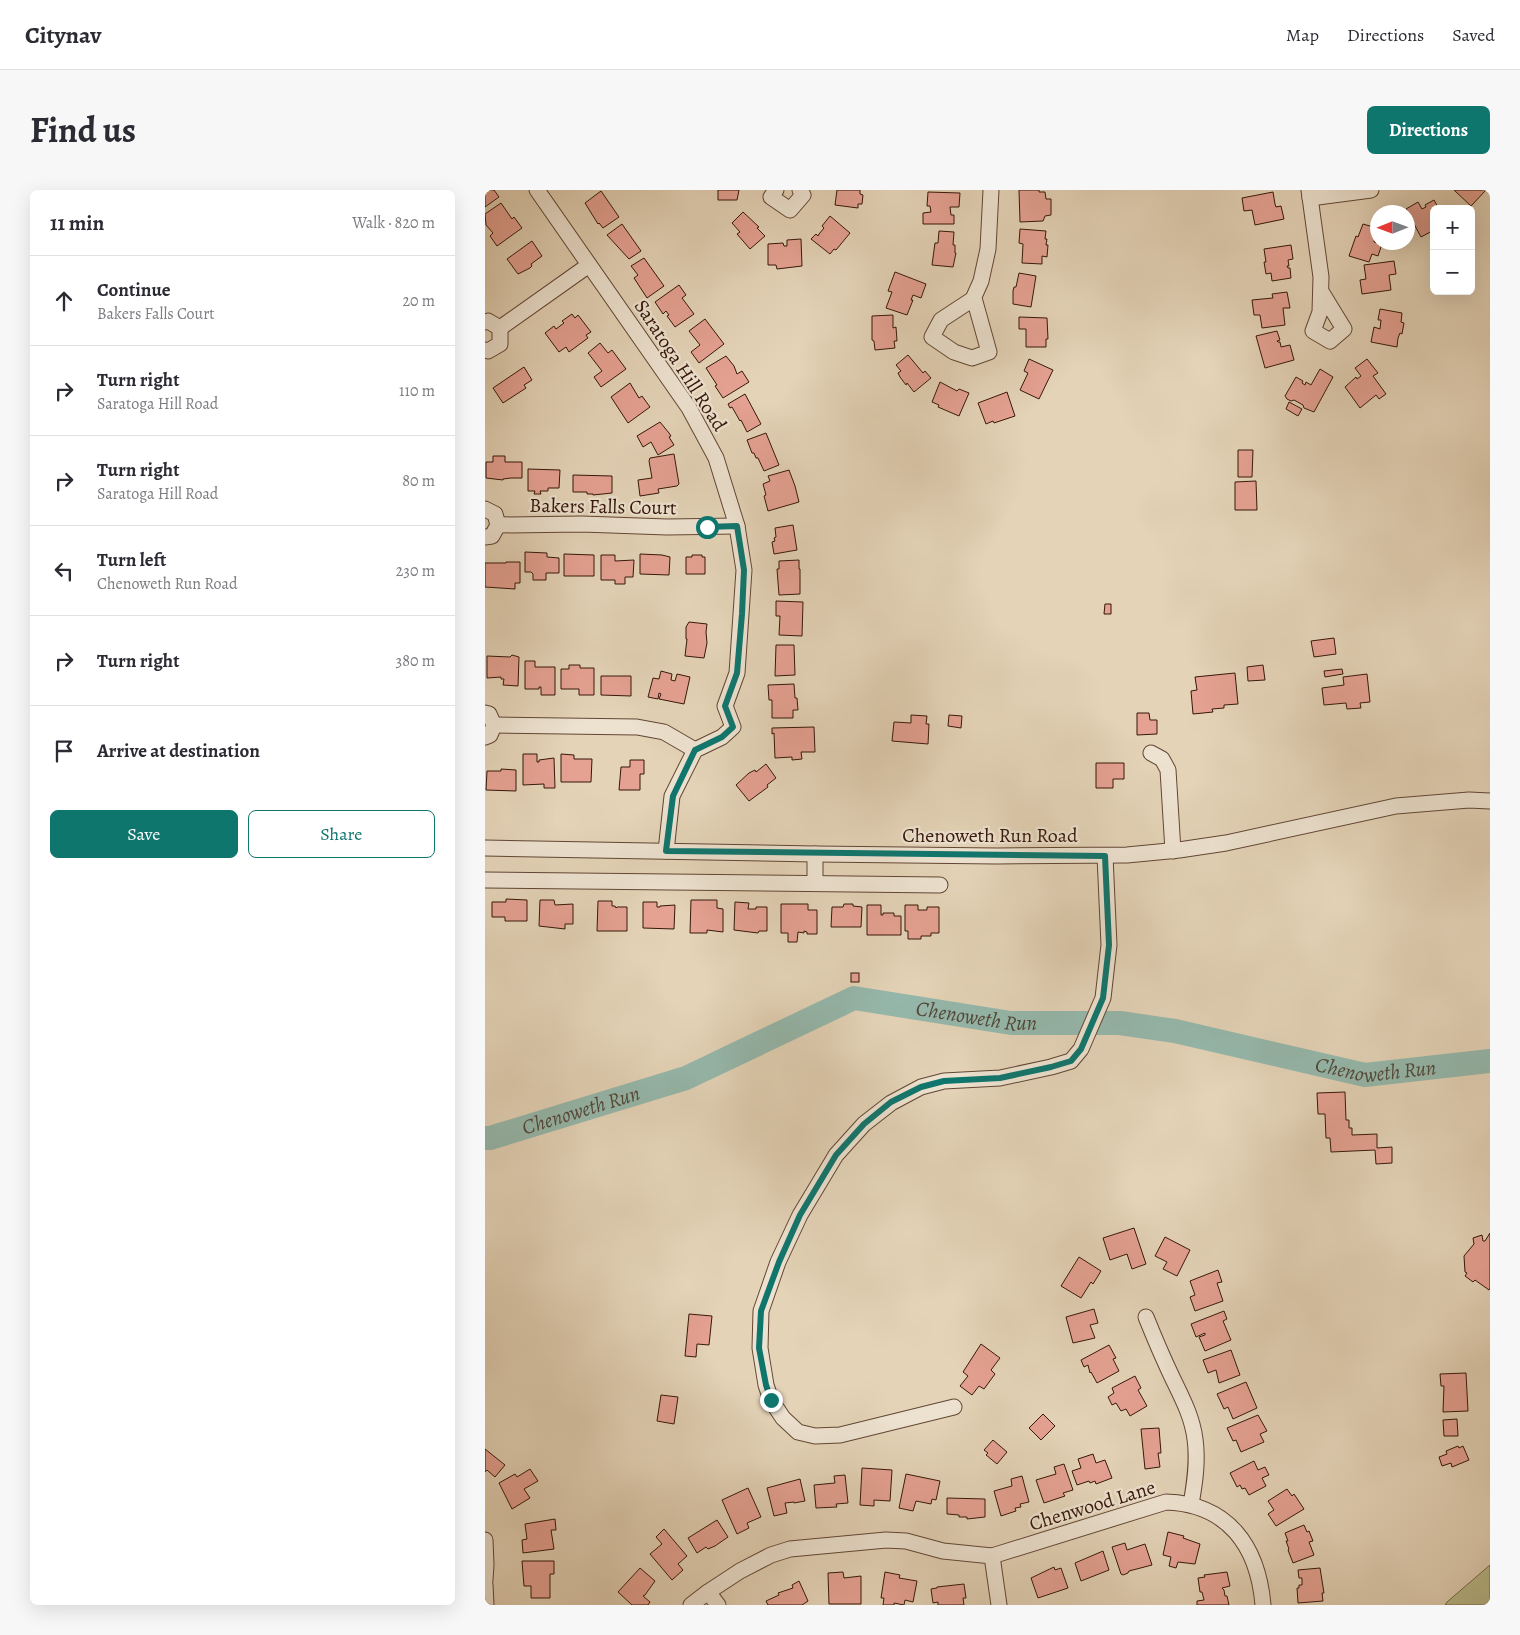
<!DOCTYPE html>
<html lang="en">
<head>
<meta charset="utf-8">
<style>
	body { margin:0; font-family:Alegreya,serif; background:#f7f7f7; color:#2b2b33 }
	.controls { position:absolute; right:15px; top:15px; display:grid; overflow:hidden; border-radius:8px; box-shadow:0 5px 20px #0002 }
	.controls button { width:45px; height:45px; display:grid; place-items:center; padding:0; border:0; border-bottom:1px solid #e1e1e2; background:#fff; color:#2b2b33; font:25px sans-serif }
	.compass { position:absolute; left:885px; top:15px; width:45px; height:45px; border-radius:50%; background:#fff; box-shadow:0 5px 20px #0002; rotate:269deg }
	.stop { position:absolute; width:15px; height:15px; margin:-11px; border:4px solid #0f766e; border-radius:50%; background:#fff }
	.stop.end { background:#0f766e; border-color:#fff; box-shadow:0 1px 5px #0008 }
	.list { margin:0; padding:0; list-style:none }
	h2 { display:flex; justify-content:space-between; align-items:center; height:65px; margin:0; padding:0 20px; font-size:21px }
	h2 small { font-size:16px; font-weight:400; color:#7c7c81 }
	.list li { display:grid; grid-template-columns:32px 1fr auto; gap:15px; align-items:center; box-sizing:border-box; height:90px; padding:0 20px; border-top:1px solid #e1e1e2 }
	.list b { display:block; font-size:19px; white-space:nowrap }
	.list p { margin:0; font-size:16px; white-space:nowrap; color:#7c7c81 }
	.list em { font-size:16px; font-style:normal; color:#7c7c81 }
	.actions { display:flex; gap:10px; padding:15px 20px }
	.actions a { flex:1; padding:11px 0; border:1px solid #0f766e; border-radius:8px; text-align:center; font-size:18px; color:#0f766e }
	.actions .main { background:#0f766e; color:#fff }
	.icon { flex:none; width:28px; height:28px; fill:none; stroke:currentColor; stroke-width:2; stroke-linecap:round; stroke-linejoin:round }
	.map { position:relative; flex:none; width:1005px; height:1415px; overflow:hidden; border-radius:8px }
	header { display:flex; align-items:center; gap:30px; box-sizing:border-box; height:70px; padding:0 25px; background:#fff; border-bottom:1px solid #e1e1e2 }
	header strong { font-size:24px }
	nav { display:flex; gap:28px; margin-inline-start:auto; font-size:18px }
	.intro { display:flex; align-items:center; justify-content:space-between; box-sizing:border-box; height:120px; padding:0 30px }
	h1 { margin:0; font-size:35px }
	.button { padding:12px 22px; border-radius:8px; background:#0f766e; color:#fff; font-size:18px; font-weight:700 }
	main { display:flex; gap:30px; padding:0 30px }
	aside { flex:1; background:#fff; border-radius:8px; box-shadow:0 5px 20px #0002 }
	.map>svg:first-child { display:block }
</style>
</head>
<body>
<header>
<strong>Citynav</strong>
<nav><a>Map</a><a>Directions</a><a>Saved</a></nav>
</header>
<div class="intro"><h1>Find us</h1><a class="button">Directions</a></div>
<main>
<aside>
<h2>11 min<small>Walk · 820 m</small></h2>
<ul class="list">
<li><svg class="icon" aria-label="ahead" viewBox="0 0 24 24"><path d="M12 20V5M6 11l6-6 6 6"/></svg><div><b>Continue</b><p>Bakers Falls Court</p></div><em>20 m</em></li>
<li><svg class="icon" aria-label="right" viewBox="0 0 24 24"><path d="M7 20v-9h11M14 6l5 5-5 5"/></svg><div><b>Turn right</b><p>Saratoga Hill Road</p></div><em>110 m</em></li>
<li><svg class="icon" aria-label="right" viewBox="0 0 24 24"><path d="M7 20v-9h11M14 6l5 5-5 5"/></svg><div><b>Turn right</b><p>Saratoga Hill Road</p></div><em>80 m</em></li>
<li><svg class="icon" aria-label="left" viewBox="0 0 24 24"><path d="M17 20v-9H6M10 6l-5 5 5 5"/></svg><div><b>Turn left</b><p>Chenoweth Run Road</p></div><em>230 m</em></li>
<li><svg class="icon" aria-label="right" viewBox="0 0 24 24"><path d="M7 20v-9h11M14 6l5 5-5 5"/></svg><div><b>Turn right</b></div><em>380 m</em></li>
<li><svg class="icon" aria-label="arrive" viewBox="0 0 24 24"><path d="M6 21V4h12l-3 4 3 4H6"/></svg><div><b>Arrive at destination</b></div></li>
</ul>
<div class="actions"><a class="main">Save</a><a>Share</a></div>
</aside>
<div class="map">
<svg width="1005" height="1415" viewBox="0 0 1005 1415">
	<rect width="100%" height="100%" fill="#e4d3b7"/>
	<filter id="stains"><feTurbulence type="fractalNoise" baseFrequency=".004" numOctaves="4"/><feColorMatrix values="0 0 0 0 .2 0 0 0 0 .09 0 0 0 0 .02 0 0 0 .5 -.17"/></filter>
	<radialGradient id="worn" r=".72"><stop offset=".6" stop-color="#630" stop-opacity="0"/><stop offset="1" stop-color="#630" stop-opacity=".3"/></radialGradient>
	<!-- green -->
	<path fill="#b9bb8b" stroke="#78694a" d="M1005,1375V1415H960L962,1412Z"/>
	<g fill="none" stroke-linecap="round" stroke-linejoin="round">
		<!-- river -->
		<path stroke="#95b8ac" stroke-width="24" id="s1" d="M0,948H5L201,888L369,808L526,833H635L690,841L880,885L1005,871"/>
	</g>
	<!-- building -->
	<g fill="#e5a192" stroke="#361709">
		<path d="M0,0H9L14,7L0,17Z"/>
		<path d="M233,0H254L252,10H233Z"/>
		<path d="M352,0H375V4L378,5L377,14H373V18L350,15Z"/>
		<path d="M534,0H554V2H560L561,9H566V25L560,26L558,31L535,32Z"/>
		<path d="M969,0H1001L986,16Z"/>
		<path d="M116,1L134,27L118,38L114,33L113,34L100,13Z"/>
		<path d="M443,2L475,3L474,17H465L466,25H469V34H438V23L446,22L445,16H442Z"/>
		<path d="M788,2L790,14L791,17L796,16L799,29L770,35L767,20L759,21L757,8Z"/>
		<path d="M949,10L954,19H949V40L936,47L921,19L933,12L937,19L941,17L940,15Z"/>
		<path d="M16,13L27,29L29,27L37,38L12,56L5,46L8,43L1,35L0,24Z"/>
		<path d="M258,22L274,37L272,38L280,46L265,59L252,44L255,42L247,33Z"/>
		<path d="M345,26L365,43L351,60L349,59L345,64L326,49L331,44L333,46L334,44L339,38L337,36Z"/>
		<path d="M137,34L156,61L144,69L122,45Z"/>
		<path d="M878,34L892,38L889,52L897,54L893,66L887,64L884,72L864,66L871,46L873,47Z"/>
		<path d="M535,39L561,41L560,49H562L561,55H563L562,67L557,66V74L537,73L538,54L534,53Z"/>
		<path d="M454,41L469,42L468,55H470V63H471L468,77L447,75L450,53H453Z"/>
		<path d="M316,49L317,76L292,79L291,75H283V54L298,53L299,56H302V50Z"/>
		<path d="M47,51L57,66L46,74L47,76L45,78L33,84L22,69Z"/>
		<path d="M806,55L808,69L803,70L804,76H802L803,78H805L806,88L787,91L786,83L781,84L779,72H781L779,59Z"/>
		<path d="M159,68L179,96L162,108L149,88L153,85L146,76Z"/>
		<path d="M909,71L911,84L904,85L906,100L877,104L875,90L881,89L879,75Z"/>
		<path d="M410,82L441,94L436,108L428,105L426,110H428L422,125L401,118L407,102L403,101Z"/>
		<path d="M534,83L551,86L546,117L528,114V101L529,97H531Z"/>
		<path d="M194,95L201,105L197,108L209,124L190,137L182,126L184,125L181,121L178,124L170,112Z"/>
		<path d="M802,102L805,118H798L800,135L777,138L775,125H769L767,110L788,108L787,104Z"/>
		<path d="M895,119L917,123L916,132L919,133L917,144L915,143L913,148L912,157L886,152L889,137L895,139L896,130H893Z"/>
		<path d="M87,124L90,128L93,125L106,142L101,145L103,148L84,162L81,157L74,162L60,143L69,136L71,139L79,133L77,131Z"/>
		<path d="M408,125V138L411,137L412,151H409L410,158L390,160L389,151L387,150V126Z"/>
		<path d="M534,127L562,128L563,149H561V157H541V139H534Z"/>
		<path d="M220,129L239,154L214,173L206,162L215,155L204,141Z"/>
		<path d="M792,141L795,150L792,151L793,152H795L796,157L805,155L809,170L780,178L771,146Z"/>
		<path d="M115,153L123,163L127,160L141,179L116,197L109,187L117,181L103,163Z"/>
		<path d="M423,165L438,183L440,181L446,188L429,202L422,193L421,195L415,187L413,183L416,181L411,175Z"/>
		<path d="M241,166L249,176L252,184L257,181L264,192L238,208L230,196L232,195L221,178Z"/>
		<path d="M544,169L568,180L554,209L535,200L543,183L539,181Z"/>
		<path d="M882,169L893,183L888,186L901,204L894,209L891,205L875,218L860,197L871,187L872,189L876,186L870,178Z"/>
		<path d="M39,177L47,190L39,195L41,198L18,213L8,198Z"/>
		<path d="M835,179L848,187L829,222L819,218L818,215L809,210L806,211L802,209L800,206L811,187L818,191L817,193L820,195L821,192L826,195Z"/>
		<path d="M455,192L472,201L474,199L484,203L474,226L453,217L454,215L447,212Z"/>
		<path d="M145,193L154,208L157,206L165,217L143,233L126,207Z"/>
		<path d="M522,202L530,226L509,233L508,231L501,234L493,213Z"/>
		<path d="M260,204L276,234L262,242L256,230L255,231L247,217L245,218L243,214Z"/>
		<path d="M804,212L817,219L813,226L801,219Z"/>
		<path d="M175,232L184,243L186,246L184,247L189,255L173,265L166,252L158,257L152,246Z"/>
		<path d="M281,243L294,275L279,281L273,268H271L269,263H267L262,250Z"/>
		<path d="M753,260H768L767,287H753Z"/>
		<path d="M189,264L194,294L192,296L173,299L174,303L155,306L153,290L167,288L164,271L165,268Z"/>
		<path d="M8,266H20V272H37V288H26L18,289V290L1,288V272H8Z"/>
		<path d="M43,279L75,280L74,298H63V301H55L56,304H49L50,301H43Z"/>
		<path d="M304,280L310,296L314,312L283,321L279,306L281,305L278,294L285,291L283,286Z"/>
		<path d="M88,285L127,286V303L108,305V304H102V302H88Z"/>
		<path d="M771,291L772,320H750V292Z"/>
		<path d="M308,335L312,360L289,364L287,352L290,351L289,348L291,347L290,338Z"/>
		<path d="M40,362L62,363V367L74,368V383H61V390H48V384L46,382H40Z"/>
		<path d="M79,364L109,365V386H79Z"/>
		<path d="M155,364L177,365L185,367L184,385L155,384Z"/>
		<path d="M116,365H130V371L149,370L148,387H140V394H130V390H116Z"/>
		<path d="M207,365H217V367H220V384H201V367H207Z"/>
		<path d="M314,370V379H315V404L294,405L292,379H294V371Z"/>
		<path d="M21,372H35V393H30V399L0,397V373H21Z"/>
		<path d="M291,411L318,412L317,446L294,445L295,426H291Z"/>
		<path d="M620,414H626V424H619Z"/>
		<path d="M204,432L222,434L221,442L222,453L219,468L200,466L202,449H201V437Z"/>
		<path d="M849,448L851,464L829,467L826,451Z"/>
		<path d="M291,455H309L310,485L290,486Z"/>
		<path d="M27,465L34,467L33,496L18,495L19,489H16V487L2,488V466L25,467Z"/>
		<path d="M40,471H50V477H70V505H56V497H54V499H40Z"/>
		<path d="M84,475H95V478H109V505H94V499H76V479H84Z"/>
		<path d="M778,475L780,490L763,491L762,477Z"/>
		<path d="M857,479L858,484L840,487L839,481Z"/>
		<path d="M176,481L187,484L186,490L190,491L192,484L205,487L199,514L174,509L176,504L174,503L173,509L163,507L168,488L174,489Z"/>
		<path d="M750,483L753,514L739,515V518L727,519L728,522L708,524L706,501L712,500L710,487Z"/>
		<path d="M882,484L885,512L875,513L876,518L862,519L861,513L839,515L837,498L859,495L858,487Z"/>
		<path d="M116,486H146V506L116,505Z"/>
		<path d="M309,494L310,508H312L313,520H308V528H287V510H284L283,495Z"/>
		<path d="M652,523H664L665,530H672V544L652,545Z"/>
		<path d="M426,525L442,526L441,534H444L443,554L407,551L409,532L426,533Z"/>
		<path d="M464,525L477,526L476,538L463,536Z"/>
		<path d="M329,537L330,562H316L317,569L307,570V567L290,568L289,543L287,544V538Z"/>
		<path d="M38,564H52V572H54V570L69,568L70,598H59V594L38,595Z"/>
		<path d="M76,564L89,565V569H107L106,592H76Z"/>
		<path d="M145,570H159V584H155V600H134L136,577H145Z"/>
		<path d="M611,573H639V589H628V598H611Z"/>
		<path d="M281,574L291,588L282,595L283,597L264,611L251,595L264,583L270,580L271,582Z"/>
		<path d="M16,579L31,580V601L1,600L2,581H16Z"/>
		<path d="M21,709L42,710V731H20V727H7V712H21Z"/>
		<path d="M55,710H69L70,715L88,714V734H80V739L54,736Z"/>
		<path d="M206,710H232V718L238,719V742L222,740V743H205Z"/>
		<path d="M113,711H127V716H130L131,718L132,717H142V741H112Z"/>
		<path d="M158,712H172V717H175V716L190,715L189,739L158,738Z"/>
		<path d="M250,712L264,713L263,719H271V717H282V741H274L273,743L249,740Z"/>
		<path d="M296,714H323V720H332V744H322V742L319,741V743L313,742L312,752H303V743H296Z"/>
		<path d="M359,714H368V716L377,717L376,737H346L347,717H358Z"/>
		<path d="M382,715H396V725H398V723H409V726H416V745H382Z"/>
		<path d="M420,715H433V720H442V717H454V743H446V746H436V749H423V741H420Z"/>
		<rect x="366" y="783" width="8" height="9"/>
		<path d="M860,902L861,930H864V938H867V945L892,944V958L907,957V973L891,974L890,960L846,962L845,948H841L840,924H833L832,903Z"/>
		<path d="M649,1038L661,1074L647,1079L642,1064L625,1070L618,1048Z"/>
		<path d="M1005,1043V1098L1004,1100L990,1090L988,1092L980,1086L982,1083L980,1082L979,1066L989,1054L988,1048L997,1045L998,1051H1000Z"/>
		<path d="M680,1047L705,1060L692,1086L678,1079L682,1072L670,1066Z"/>
		<path d="M594,1067L616,1081L608,1094L606,1092L596,1108L576,1096Z"/>
		<path d="M733,1080L737,1092L732,1093L738,1111L710,1121L705,1107L710,1105L705,1091Z"/>
		<path d="M609,1119L613,1133L605,1135L610,1148L588,1153L581,1127Z"/>
		<path d="M739,1121L742,1129L738,1131L746,1150L720,1161L714,1147L720,1145V1143L711,1147L706,1134Z"/>
		<path d="M204,1124L227,1126L224,1155L212,1154L211,1167L200,1166Z"/>
		<path d="M496,1154L515,1168L506,1180L510,1184L499,1199L494,1196L487,1205L475,1196L483,1186L478,1182Z"/>
		<path d="M624,1155L631,1168L628,1169L634,1181L612,1193L606,1182L605,1183L603,1175L599,1177L596,1170Z"/>
		<path d="M746,1160L755,1185L734,1193L731,1180L723,1183L718,1170Z"/>
		<path d="M981,1183L983,1221L958,1222L959,1196H956L955,1184Z"/>
		<path d="M650,1186L656,1198L653,1200L662,1216L645,1226L641,1219L636,1221L631,1213L627,1215L623,1207L629,1203L627,1198Z"/>
		<path d="M761,1192L772,1218L748,1229L743,1217L739,1219L732,1204Z"/>
		<path d="M176,1205L193,1207L189,1234L172,1231Z"/>
		<path d="M558,1224L570,1236L556,1250L544,1238Z"/>
		<path d="M773,1225L782,1241L775,1244L779,1252L756,1262L751,1250L748,1251L742,1238Z"/>
		<path d="M972,1229L973,1246H959L958,1230Z"/>
		<path d="M674,1238L676,1263H673L675,1277L660,1279L656,1239Z"/>
		<path d="M508,1250L522,1262L512,1274L501,1265L503,1263L499,1260Z"/>
		<path d="M973,1256L974,1258L978,1256L984,1270L967,1277L966,1273L957,1276L954,1267L962,1264L961,1261Z"/>
		<path d="M0,1259L20,1275L10,1287L2,1280L0,1282Z"/>
		<path d="M608,1264L611,1273L620,1270L627,1288L611,1294L610,1291L605,1293L604,1291L592,1295L587,1281L596,1278L593,1269Z"/>
		<path d="M769,1271L773,1280L780,1277L784,1285L777,1288L781,1296L764,1305L760,1298L757,1299L755,1295L752,1297L745,1283Z"/>
		<path d="M579,1274L588,1300L578,1303L580,1306L559,1313L551,1290L571,1284L569,1277Z"/>
		<path d="M377,1278L407,1280L405,1311L389,1310V1316L375,1315Z"/>
		<path d="M45,1279L53,1291L39,1299L45,1308L27,1319L14,1293L30,1284L32,1287Z"/>
		<path d="M421,1284L455,1291L451,1310L447,1309L446,1314L431,1311L428,1321L414,1318Z"/>
		<path d="M360,1285L363,1313L351,1314L352,1317L331,1318L329,1295L350,1293L349,1286Z"/>
		<path d="M537,1286L544,1312L535,1314L536,1317L530,1318L531,1321L516,1326L509,1301L527,1296L526,1289Z"/>
		<path d="M315,1289L320,1311L309,1313V1312L300,1313L302,1323L289,1326L282,1298Z"/>
		<path d="M263,1298L276,1327L262,1333L264,1338L252,1344L237,1310Z"/>
		<path d="M802,1299L807,1306L809,1304L819,1319L791,1336L783,1324L789,1320L783,1311Z"/>
		<path d="M462,1308L500,1309V1327L482,1329V1327H474V1325L462,1324Z"/>
		<path d="M70,1329L71,1340H66L69,1359L38,1363L37,1350L42,1349L40,1334Z"/>
		<path d="M232,1330L243,1347L230,1356L223,1359L221,1357L212,1363L203,1348Z"/>
		<path d="M819,1335L822,1342L824,1341L828,1351L824,1352L829,1365L808,1373L803,1360L804,1359L801,1351H803L800,1343Z"/>
		<path d="M179,1339L202,1366L193,1374L198,1380L187,1390L165,1364L177,1354L171,1347Z"/>
		<path d="M683,1342L699,1346L698,1348L715,1354L710,1374L693,1372L691,1378L684,1376L686,1367L678,1365Z"/>
		<path d="M640,1353L642,1360L660,1354L667,1375L644,1381L643,1383L638,1385L636,1384L627,1357Z"/>
		<path d="M618,1361L624,1380L596,1391L590,1373Z"/>
		<path d="M37,1371H69V1384H65V1408H46V1396H39Z"/>
		<path d="M569,1377L570,1380L576,1378L583,1398L553,1408L546,1388Z"/>
		<path d="M155,1378L170,1391L160,1405L158,1406L165,1412L163,1415H147L133,1402Z"/>
		<path d="M835,1378L839,1403H837L838,1411L813,1413L812,1398H814V1395H817V1388H814L813,1380Z"/>
		<path d="M358,1382L359,1388L376,1386V1414H344L343,1383Z"/>
		<path d="M400,1382L415,1385L414,1388L432,1391L428,1412L420,1410L419,1415L409,1413V1415H398L399,1408H396Z"/>
		<path d="M742,1382L745,1396L737,1398L739,1400L740,1406H742L744,1415H712V1411L719,1410L717,1402H715L713,1388L720,1387L719,1385Z"/>
		<path d="M314,1391L323,1411L317,1415H283L281,1411L294,1405L293,1403L308,1398L307,1395Z"/>
		<path d="M479,1394L481,1408H478L479,1415H453V1412L448,1413L446,1399L452,1398V1397Z"/>
	</g>
	<g fill="none" stroke-linecap="round" stroke-linejoin="round">
		<defs>
			<g id="minor">
				<path d="M52,0L204,218L231,268L252,336L259,380L252,483L240,516L248,537L237,547L210,560L187,606L181,661"/>
				<path d="M291,0L286,7L305,20L318,5L315,0"/>
				<path d="M824,0L836,87L835,122L828,141L845,151L859,139L837,103"/>
				<path d="M825,8L886,0"/>
				<path d="M489,108L504,162L487,168L469,162L447,147L456,130L488,109L496,91L503,59L506,0"/>
				<path d="M0,132L3,131L15,138"/>
				<path d="M15,138L104,75"/>
				<path d="M0,160L3,161L15,154V138"/>
				<path d="M0,319L10,324L13,335L7,346L0,347"/>
				<path d="M13,335L97,334L182,337L252,336"/>
				<path d="M0,523L4,524L9,535L5,545L0,547"/>
				<path d="M9,535L152,537L179,542L210,560"/>
				<path d="M666,563L677,569L683,580L688,661"/>
				<path d="M0,658L330,664L512,666L642,665L694,660L741,653L911,616L984,610L1005,611"/>
				<path d="M0,690L455,695"/>
				<path d="M330,693V664"/>
				<path d="M661,1127C669,1147 678,1168 687,1187C697,1208 707,1226 710,1249C713,1271 710,1292 706,1314"/>
				<path d="M469,1217L355,1245L330,1246L313,1242L298,1228L286,1210L281,1195L275,1158L276,1121L293,1072L315,1025L351,965L379,934L406,913L436,897L459,891L515,888L566,877L586,871L596,859L618,808L624,755L620,666"/>
				<path d="M0,1350L1,1375L0,1390"/>
				<path d="M507,1366L514,1415"/>
				<path d="M0,1394L1,1415"/>
				<path d="M223,1402L233,1415"/>
				<path d="M206,1415L223,1402L255,1381L286,1365L305,1359L401,1350L421,1351L458,1361L507,1366L681,1312C743,1314 773,1356 778,1415"/>
			</g>
		</defs>
		<!-- minor casing -->
		<use href="#minor" stroke="#624634" stroke-width="17"/>
		<!-- minor -->
		<use href="#minor" stroke="#ede2d0" stroke-width="15"/>
	</g>
	<g fill="none" stroke-linecap="round" stroke-linejoin="round">
		<!-- route -->
		<path stroke="#0f766e" stroke-width="6" d="M222,337L252,336L259,380L257,424L252,483L240,516L248,537L237,547L210,560L188,606L181,661L620,666L624,755L618,808L596,859L586,871L566,877L515,888L459,891L436,897L406,912L379,934L351,965L315,1025L294,1072L276,1121L274,1158L281,1195L286,1210"/>
	</g>
	<g text-anchor="middle" stroke-width="4.5" stroke-linejoin="round" paint-order="stroke">
		<!-- street labels -->
		<g font-size="20" fill="#361709" stroke="#ede2d0">
			<text transform="translate(196 175) rotate(57)" y="7">Saratoga Hill Road</text>
			<text transform="translate(118 316) rotate(1)" y="7">Bakers Falls Court</text>
			<text x="505" y="652">Chenoweth Run Road</text>
			<text transform="translate(607 1315) rotate(-17)" y="7">Chenwood Lane</text>
		</g>
		<!-- water labels -->
		<g font-size="21" font-style="italic" fill="#52473a" stroke="#ede2d0">
			<text dy="7" stroke="none"><textPath href="#s1" startOffset="520">Chenoweth Run</textPath></text>
			<text dy="7" stroke="none"><textPath href="#s1" startOffset="925">Chenoweth Run</textPath></text>
			<text dy="7" stroke="none"><textPath href="#s1" startOffset="100">Chenoweth Run</textPath></text>
		</g>
	</g>
	<rect width="100%" height="100%" filter="url(#stains)"/>
	<rect width="100%" height="100%" fill="url(#worn)"/>
</svg>
<div class="controls">
<button>+</button>
<button>−</button>
</div>
<svg class="compass" viewBox="-18 -18 36 36"><path d="M0-13l5 13h-10z" fill="#e53935"/><path d="M0 13l5-13h-10z" fill="#7c7c81"/></svg>
<div class="stop" style="left:222px;top:337px"></div>
<div class="stop end" style="left:286px;top:1210px"></div>
</div>
</main>
</body>
</html>
